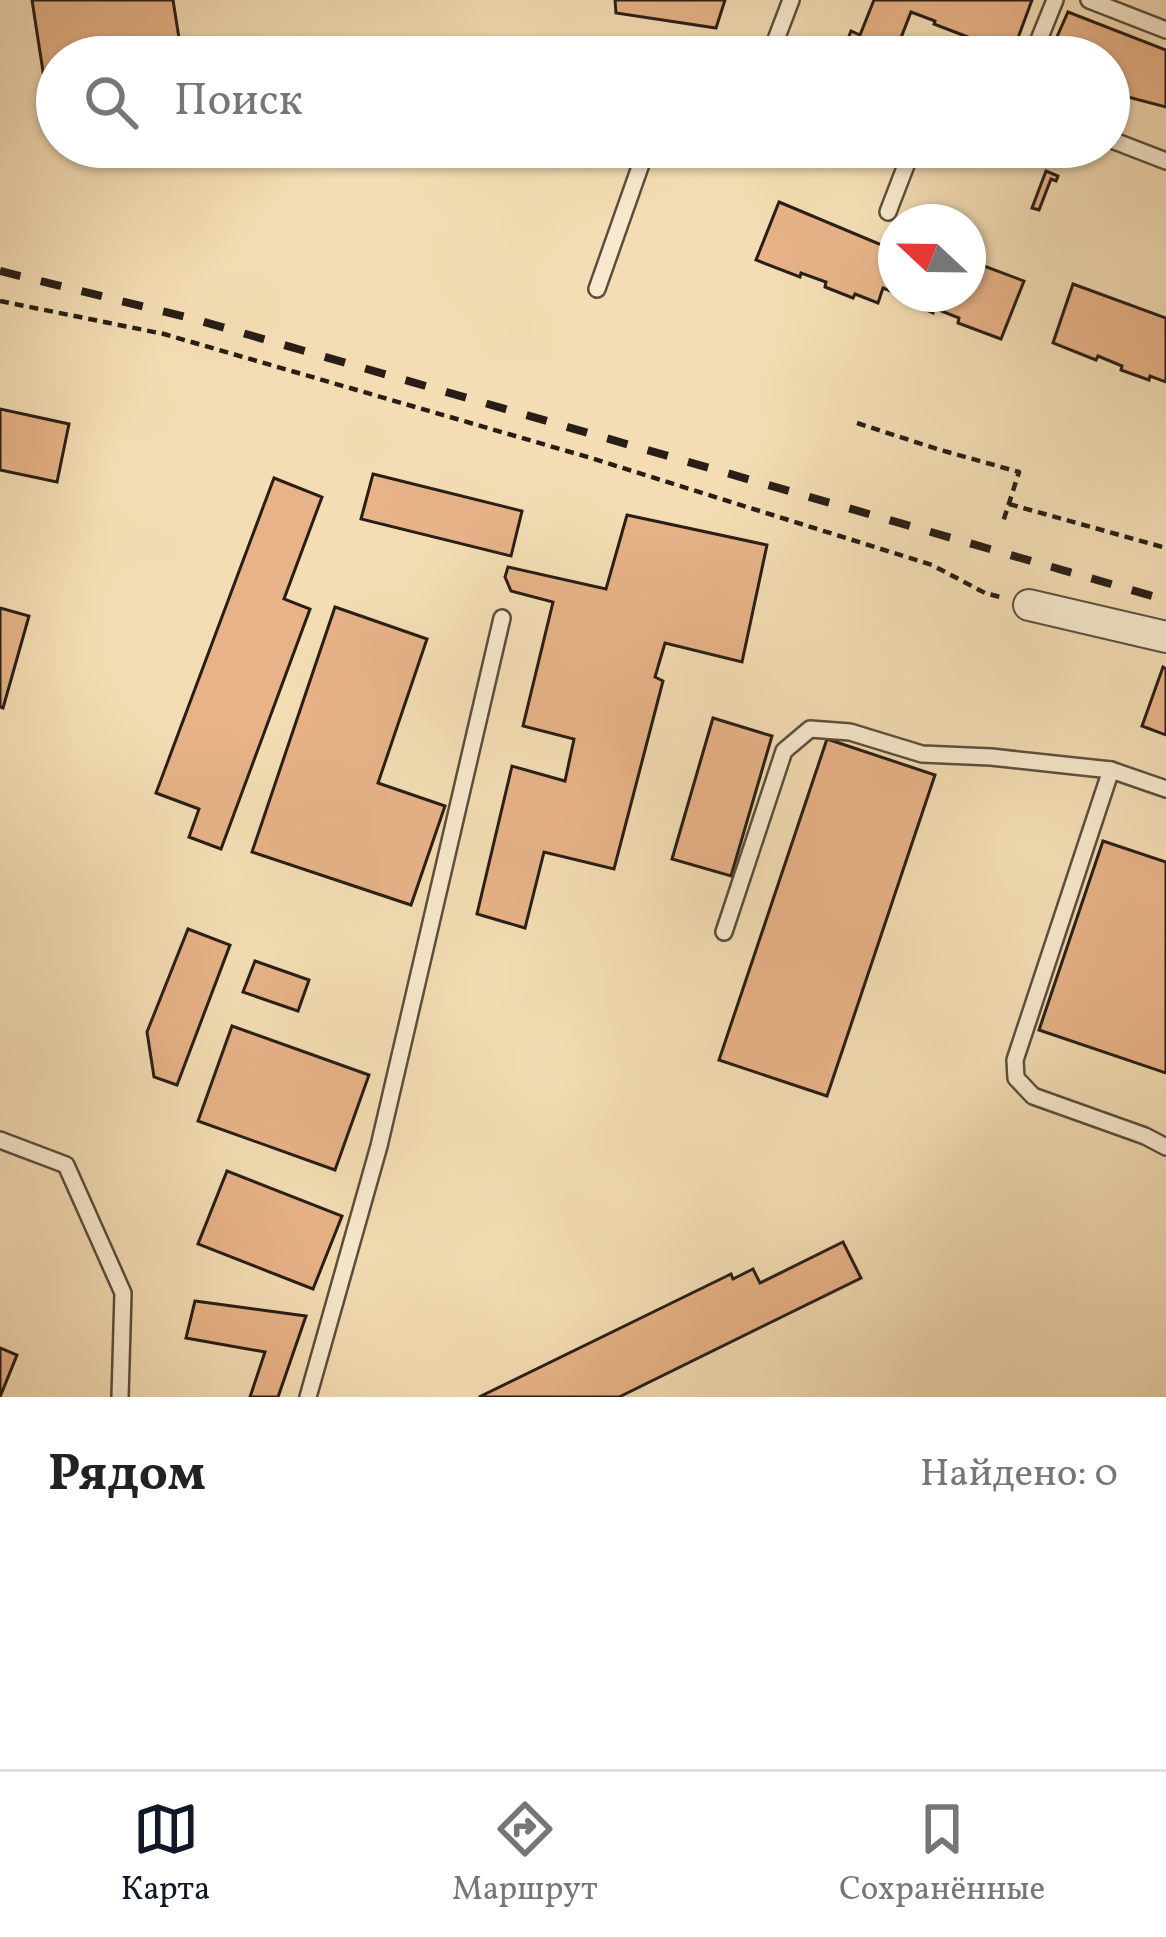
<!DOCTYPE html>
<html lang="ru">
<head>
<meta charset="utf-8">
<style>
	body { margin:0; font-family:Vollkorn,serif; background:#f6f6f6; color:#222 }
	.compass { position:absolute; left:878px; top:204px; width:108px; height:108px; border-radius:50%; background:#fff; box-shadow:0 3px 9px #0004; rotate:292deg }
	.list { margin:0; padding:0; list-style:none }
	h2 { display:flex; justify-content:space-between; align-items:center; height:156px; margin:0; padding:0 48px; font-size:51px }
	h2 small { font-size:39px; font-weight:400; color:#767676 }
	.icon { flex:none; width:66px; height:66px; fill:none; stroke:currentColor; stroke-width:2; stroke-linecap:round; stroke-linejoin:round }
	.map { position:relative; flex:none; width:1166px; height:1397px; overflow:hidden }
	.search { position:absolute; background:#fff; box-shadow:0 3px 9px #0004; left:36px; right:36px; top:36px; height:132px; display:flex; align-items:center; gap:30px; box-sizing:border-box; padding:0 42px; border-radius:66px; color:#767676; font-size:45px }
	.sheet { height:372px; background:#fff }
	nav { display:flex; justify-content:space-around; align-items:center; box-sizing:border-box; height:168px; border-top:3px solid #e0e0e0; background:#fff; font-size:33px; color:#767676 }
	nav a { display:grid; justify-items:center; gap:6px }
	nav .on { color:#111827 }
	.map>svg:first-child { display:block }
</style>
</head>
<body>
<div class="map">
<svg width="1166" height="1397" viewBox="0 0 1166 1397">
	<rect width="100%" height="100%" fill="#f4ddb4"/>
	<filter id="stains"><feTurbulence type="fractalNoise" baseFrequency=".00167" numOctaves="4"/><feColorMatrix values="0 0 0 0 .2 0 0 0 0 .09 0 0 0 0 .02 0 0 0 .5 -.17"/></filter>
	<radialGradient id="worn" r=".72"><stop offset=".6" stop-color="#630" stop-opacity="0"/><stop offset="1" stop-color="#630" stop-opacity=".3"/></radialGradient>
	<!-- building -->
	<g fill="#e8b388" stroke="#281e16" stroke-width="3">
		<path d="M32,0H173L182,57H57V130H52Z"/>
		<path d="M615,0H725L716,28L616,13Z"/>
		<path d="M874,0H1032L1012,54L934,24L935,21L911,12L897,48L915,55L914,57H841L851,31L860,35Z"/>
		<path d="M1068,12L1166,50V107L1109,92V57H1048Z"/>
		<path d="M832,147H879L872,165Z"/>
		<path d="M1046,171L1058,176L1056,181L1051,179L1039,210L1032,208Z"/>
		<path d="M779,202L896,251V293L883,288L878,303L855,294L853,298L825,287L826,282L801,273L800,277L756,260Z"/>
		<path d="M968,260L1024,281L1001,339L958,323L959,318L934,308L933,313L905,301L906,298L897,294H968Z"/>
		<path d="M1073,284L1166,318V382L1150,376L1149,380L1121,370L1122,366L1098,356L1096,360L1053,343Z"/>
		<path d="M0,409L69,424L57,482L0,470Z"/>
		<path d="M373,474L522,511L511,556L361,519Z"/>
		<path d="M274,478L322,497L284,599L310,609L221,849L189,837L199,809L156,793Z"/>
		<path d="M627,515L767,545L742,662L665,643L655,677L663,681L614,869L544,852L525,928L477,914L512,766L565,781L574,739L523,726L553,602L511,591L505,577L508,567L606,589Z"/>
		<path d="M335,607L427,639L378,783L445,806L411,905L252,852Z"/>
		<path d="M0,608L29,616L3,708L0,707Z"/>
		<path d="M1163,667L1166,669V735L1142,726Z"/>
		<path d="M713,718L772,736L731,876L672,859Z"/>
		<path d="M827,739L935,775L827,1096L719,1060Z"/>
		<path d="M1103,841L1166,862V1073L1039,1030Z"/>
		<path d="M188,929L230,945L177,1085L154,1077L147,1032Z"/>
		<path d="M255,961L309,980L298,1011L243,992Z"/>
		<path d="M232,1026L369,1075L335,1170L198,1121Z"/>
		<path d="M227,1171L342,1216L313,1289L198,1244Z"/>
		<path d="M843,1242L861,1278L619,1397H479L731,1274L733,1279L753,1269L760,1283Z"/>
		<path d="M195,1301L306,1316L278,1397H250L265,1352L186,1338Z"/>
		<path d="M0,1348L17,1355L0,1397Z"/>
	</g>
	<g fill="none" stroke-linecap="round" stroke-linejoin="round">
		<defs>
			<g id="lane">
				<path d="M1089,0L1166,30"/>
				<path d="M712,57L772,50L791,0"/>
				<path d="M1032,57L1055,0"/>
				<path d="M1109,139L1166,161"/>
				<path d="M888,212L913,147"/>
				<path d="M597,289L647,147"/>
				<path d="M1111,770L1015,1060L1016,1078L1033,1096L1145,1136L1166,1147"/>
				<path d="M724,932L784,751L810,729L850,732L922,754L991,757L1111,770L1166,789"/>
				<path d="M0,1140L66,1165L123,1293L120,1397"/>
				<path d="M308,1397L379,1146L502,618"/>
			</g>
			<path id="street" d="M1029,605L1166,637"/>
		</defs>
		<!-- lane casing -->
		<use href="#lane" stroke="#5b4e3e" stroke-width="20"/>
		<!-- street casing -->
		<use href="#street" stroke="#5b4e3e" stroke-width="34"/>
		<!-- path -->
		<g stroke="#281e16" stroke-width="4.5" stroke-dasharray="9 6" stroke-linecap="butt">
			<path d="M0,301L164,334L591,458L932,565L985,593L1000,597"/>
			<path d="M857,423L937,449L1019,472L1003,522"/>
			<path d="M1009,504L1166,548"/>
		</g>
		<!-- lane -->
		<use href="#lane" stroke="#f8e9ce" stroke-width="15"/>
		<!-- street -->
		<use href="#street" stroke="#f8e9ce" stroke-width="30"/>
		<!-- rail -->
		<path stroke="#281e16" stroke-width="8" stroke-dasharray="21 21" stroke-linecap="butt" d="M0,271L194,319L1166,600"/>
	</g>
	<rect width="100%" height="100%" filter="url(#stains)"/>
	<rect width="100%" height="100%" fill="url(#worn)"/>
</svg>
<svg class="compass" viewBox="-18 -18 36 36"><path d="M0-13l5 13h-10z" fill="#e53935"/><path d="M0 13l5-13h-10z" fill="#767676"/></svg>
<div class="search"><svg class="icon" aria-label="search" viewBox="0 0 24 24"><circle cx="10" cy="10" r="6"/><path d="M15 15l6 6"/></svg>Поиск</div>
</div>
<section class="sheet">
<h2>Рядом<small>Найдено: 0</small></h2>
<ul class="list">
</ul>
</section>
<nav>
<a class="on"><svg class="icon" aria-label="map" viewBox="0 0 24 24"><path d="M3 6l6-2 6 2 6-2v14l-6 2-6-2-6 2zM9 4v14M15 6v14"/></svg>Карта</a>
<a><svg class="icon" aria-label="directions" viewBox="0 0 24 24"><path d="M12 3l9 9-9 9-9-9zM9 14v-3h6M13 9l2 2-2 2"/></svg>Маршрут</a>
<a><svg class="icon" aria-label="saved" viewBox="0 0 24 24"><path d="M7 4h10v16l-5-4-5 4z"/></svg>Сохранённые</a>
</nav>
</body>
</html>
